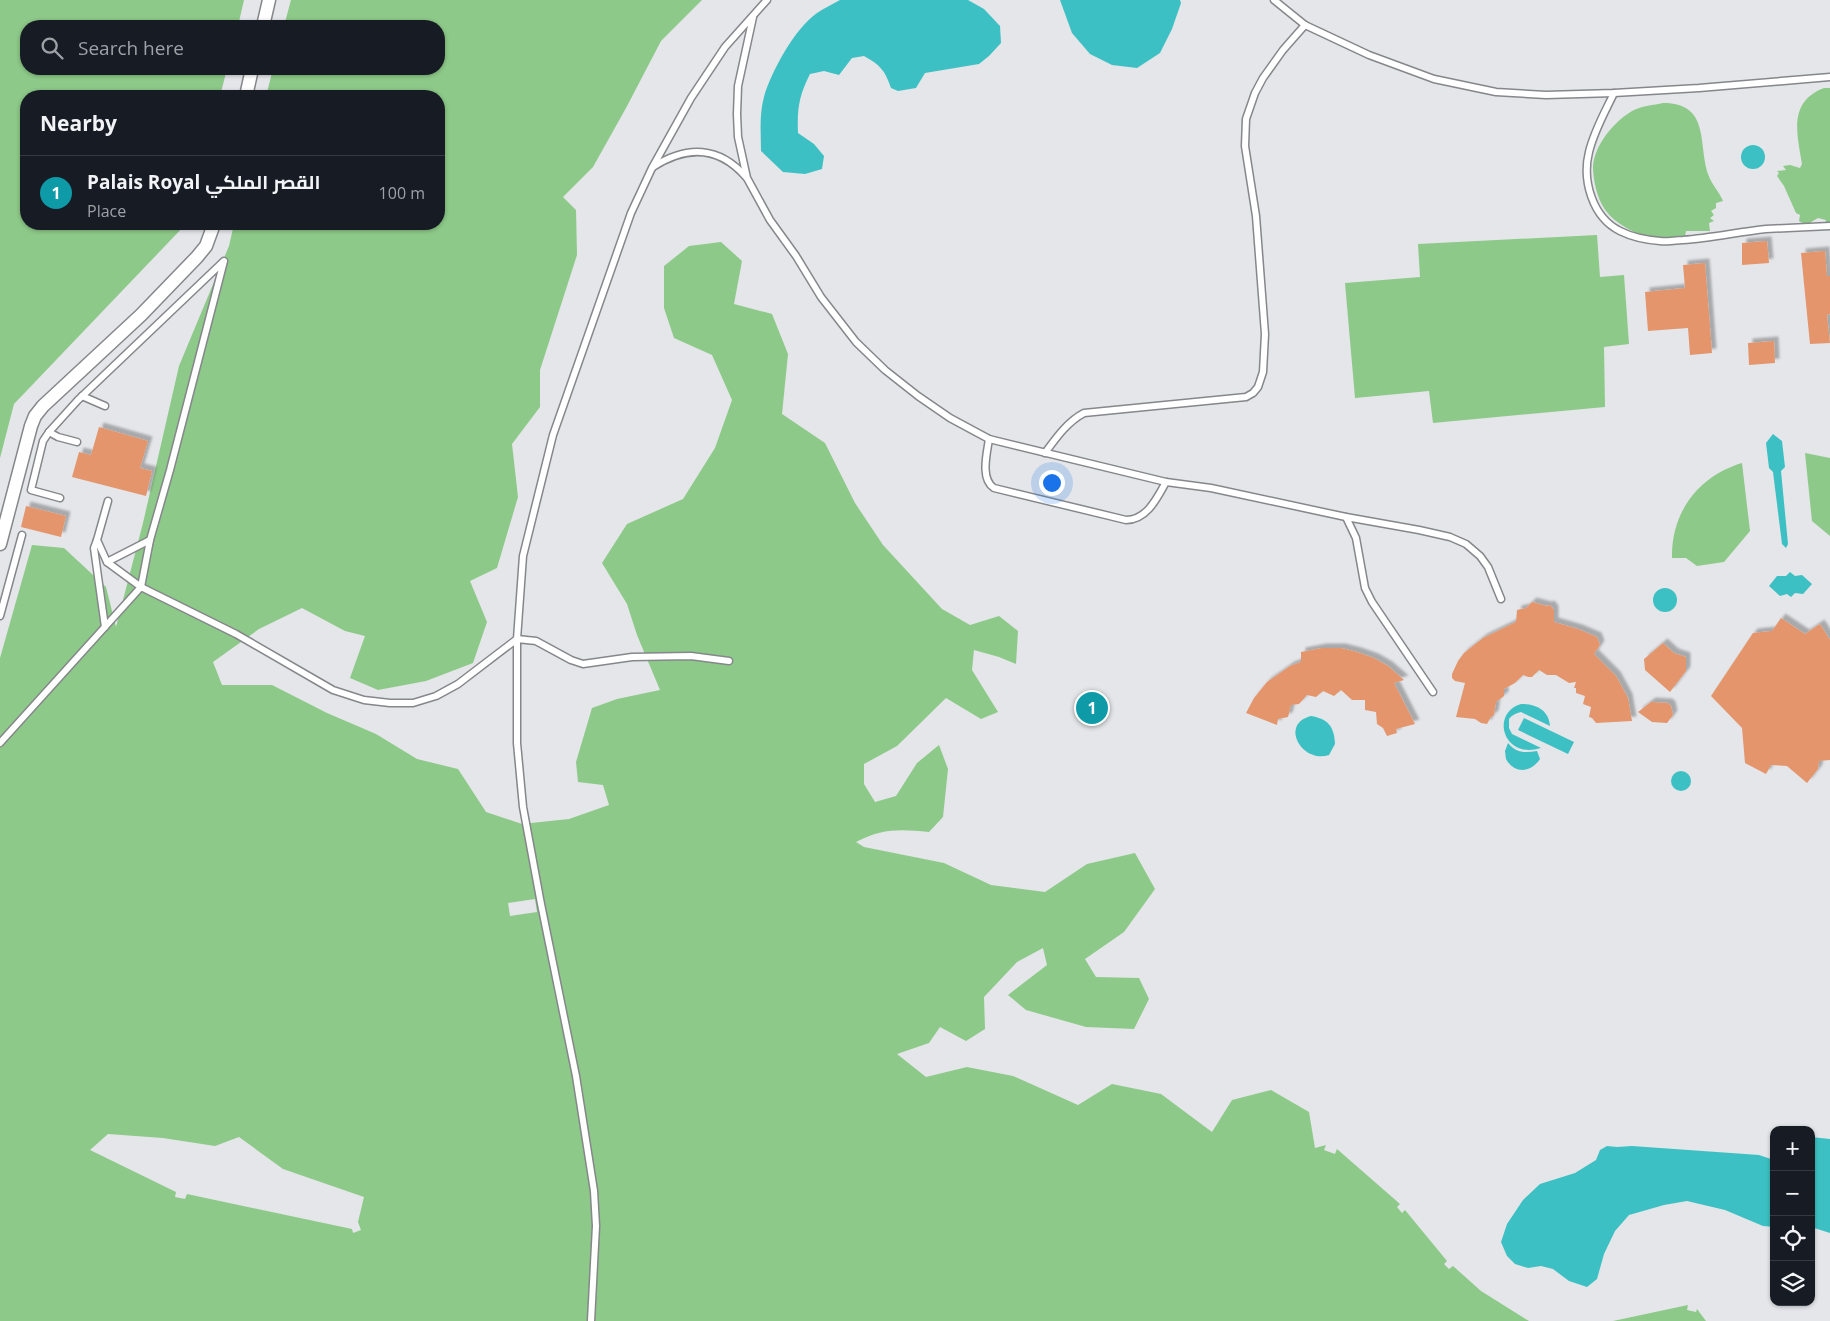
<!DOCTYPE html>
<html lang="en">
<head>
<meta charset="utf-8">
<style>
	body { margin:0; font-family:"Open Sans",Cairo,sans-serif; background:#242831; color:#f1f3f6 }
	.controls { position:absolute; right:15px; bottom:15px; display:grid; overflow:hidden; border-radius:10px; box-shadow:0 1px 4px #0004 }
	.controls button { width:45px; height:45px; display:grid; place-items:center; padding:0; border:0; border-bottom:1px solid #363941; background:#171b24; color:#f1f3f6; font:25px sans-serif }
	.you { position:absolute; left:1051px; top:482px; width:18px; height:18px; margin:-12px; border:4px solid #fff; border-radius:50%; background:#1a73e8; box-shadow:0 0 0 8px #1a73e833 }
	.badge { display:grid; place-items:center; width:32px; height:32px; border-radius:50%; background:#7f61dc; color:#fff; font-size:16px; font-weight:700 }
	.pin { position:absolute; translate:-50% -50%; border:2px solid #fff; box-shadow:0 1px 5px #0006 }
	.list { margin:0; padding:0; list-style:none }
	h2 { display:flex; justify-content:space-between; align-items:center; height:65px; margin:0; padding:0 20px; font-size:21px }
	h2 small { font-size:16px; font-weight:400; color:#9ea1a6 }
	.list li { display:grid; grid-template-columns:32px 1fr auto; gap:15px; align-items:center; box-sizing:border-box; height:75px; padding:0 20px; border-top:1px solid #363941 }
	.list b { display:block; font-size:19px; white-space:nowrap }
	.list p { margin:0; font-size:16px; white-space:nowrap; color:#9ea1a6 }
	.list em { font-size:16px; font-style:normal; color:#9ea1a6 }
	.icon { flex:none; width:28px; height:28px; fill:none; stroke:currentColor; stroke-width:2; stroke-linecap:round; stroke-linejoin:round }
	.map { position:relative; flex:none; width:1830px; height:1321px; overflow:hidden }
	.search { position:absolute; background:#171b24; box-shadow:0 1px 4px #0004; left:20px; top:20px; width:425px; height:55px; display:flex; align-items:center; gap:12px; box-sizing:border-box; padding:0 18px; border-radius:20px; color:#9ea1a6; font-size:19px }
	.panel { position:absolute; background:#171b24; box-shadow:0 1px 4px #0004; left:20px; top:90px; width:425px; height:140px; border-radius:20px }
	.map>svg:first-child { display:block }
</style>
</head>
<body>
<div class="map">
<svg width="1830" height="1321" viewBox="0 0 1830 1321">
	<defs>
		<filter id="shadow"><feDropShadow dx="4.5" dy="-4.5" stdDeviation="1" flood-color="#0004"/></filter>
	</defs>
	<rect width="100%" height="100%" fill="#e4e6e9"/>
	<!-- green -->
	<g fill="#8dc988" fill-rule="evenodd">
		<path d="M0,0H244L238,26H26V69H227L220,96H26V224H186L14,404L0,458Z"/>
		<path d="M291,0H702L661,41L626,108L593,167L563,197L576,210L577,255L540,370V407L512,444L518,497L497,568L470,581L487,622L473,663L426,681L378,690L350,678L365,636L345,631L302,608L259,629L213,662L222,685H272L327,713L376,734L417,759L458,769L486,812L522,824L569,819L609,805L603,785L578,782L576,762L592,708L617,699L660,690L637,635L627,604L602,563L627,524L683,499L715,448L732,400L712,355L674,338L664,308V266L689,246L721,242L742,261L734,304L772,314L788,354L782,414L825,443L855,503L883,545L942,609L970,625L999,616L1018,631L1016,664L999,657L974,650L972,670L998,712L981,719L946,698L897,746L864,764V784L875,802L896,796L917,763L939,745L948,769L943,817L929,832C901,829 882,828 856,842L864,847L944,863L991,885L1045,892L1087,864L1135,853L1155,889L1124,932L1085,959L1096,977L1139,978L1149,999L1134,1029L1086,1027L1026,1010L1008,995L1047,965L1043,948L1017,962L984,997L985,1029L966,1041L940,1027L929,1043L897,1054L926,1077L967,1067L1013,1076L1078,1105L1112,1084L1161,1094L1212,1132L1232,1100L1271,1090L1309,1112L1315,1148L1326,1145L1324,1150L1335,1154L1337,1149L1400,1204L1397,1207L1402,1213L1405,1210L1447,1261L1444,1264L1449,1269L1453,1266L1481,1291L1529,1321H0V658L32,545L64,548L106,587L116,627L143,523L179,366L229,246L234,224H439V96H266L273,69H439V26H284ZM535,899L537,912L510,916L508,903ZM108,1134L163,1138L215,1146L239,1137L283,1169L364,1197L358,1222L361,1230L353,1233L352,1229L187,1194L185,1199L175,1197L176,1192L90,1150Z"/>
		<path d="M1824,88H1830V224H1825L1826,220L1818,218L1806,225L1799,221L1800,215L1796,213L1784,186L1777,176L1779,173L1777,171L1786,170L1783,166L1790,165L1800,168L1802,164C1797,133 1788,102 1824,88Z"/>
		<path d="M1663,103C1710,103 1698,143 1708,174C1711,184 1719,191 1723,201L1716,203V208L1711,211L1714,215L1710,218L1714,221L1709,223L1710,231H1686L1685,236C1673,237 1660,239 1647,236C1632,233 1612,221 1604,208C1597,198 1593,179 1593,167C1594,145 1615,120 1634,110C1642,106 1654,105 1663,103Z"/>
		<path d="M1597,235L1600,277L1624,275L1629,344L1604,347L1605,407L1433,423L1429,391L1355,398L1345,283L1420,277L1418,244Z"/>
		<path d="M1805,453L1830,458V536L1812,521Z"/>
		<path d="M1742,463L1750,531L1724,562L1697,566L1686,558H1672C1671,513 1698,476 1742,463Z"/>
		<path d="M1688,1305L1687,1310L1696,1312L1697,1309L1706,1321H1613Z"/>
	</g>
	<!-- water -->
	<g fill="#3dc0c3">
		<path d="M840,0H968L984,9L1000,26L1001,43L989,56L979,64L925,73L916,88L898,91L891,88C885,70 880,65 864,56L852,58L839,75L824,71L810,74C799,96 797,108 798,133L814,144L824,156L822,169L805,174L783,172L761,151C761,134 759,115 764,97C771,72 795,28 817,13C824,8 833,4 840,0Z"/>
		<path d="M1060,0H1180L1181,3L1172,29L1160,53L1137,68L1112,65L1090,54L1072,33Z"/>
		<circle cx="1753" cy="157" r="12"/>
		<path d="M1773,434L1782,441L1785,467L1781,471L1788,544L1786,548L1782,544L1773,472L1769,468L1766,443Z"/>
		<path d="M1790,572L1795,576L1802,575L1812,584L1803,594L1795,593L1791,597L1787,594L1780,596L1769,586L1777,576H1786Z"/>
		<circle cx="1665" cy="600" r="12"/>
		<path d="M1521,704C1536,704 1549,710 1550,726L1521,712C1516,713 1512,715 1509,719V728L1512,734L1541,748C1503,760 1490,713 1521,704Z"/>
		<path d="M1311,716C1328,719 1334,726 1335,744L1329,755C1302,764 1279,724 1311,716Z"/>
		<path d="M1524,718L1574,742L1568,754L1518,730Z"/>
		<path d="M1508,743C1516,753 1525,753 1537,751L1540,759C1531,773 1514,774 1506,759L1505,751Z"/>
		<circle cx="1681" cy="781" r="10"/>
		<path d="M1811,1137L1830,1139V1233L1811,1227Z"/>
		<path d="M1607,1146L1617,1147L1632,1146L1759,1155L1774,1160V1227L1763,1226L1725,1210L1687,1201L1664,1205L1629,1215L1615,1231L1604,1254L1597,1279L1587,1287L1569,1281L1553,1269L1541,1266L1528,1268L1515,1264L1507,1256L1501,1242L1507,1224L1523,1200L1540,1184L1575,1173L1596,1160L1600,1150Z"/>
	</g>
	<!-- building -->
	<g fill="#e4956c" filter="url(#shadow)">
		<path d="M1767,241L1769,263L1742,265V243Z"/>
		<path d="M1825,251L1827,276H1830V314L1827,315L1830,343L1810,344L1801,253Z"/>
		<path d="M1705,263L1712,353L1690,355L1688,328L1648,331L1645,292L1685,288L1683,265Z"/>
		<path d="M1774,341L1775,363L1749,365L1748,343Z"/>
		<path d="M99,427L148,441L140,468L152,471L146,496L72,477L79,452L91,455Z"/>
		<path d="M26,506L66,516L61,537L21,527Z"/>
		<path d="M1532,602L1547,606L1550,605L1554,610V622L1578,629L1597,637L1600,645L1594,654L1616,676L1628,698L1632,721L1596,723L1592,718L1589,717L1591,707L1583,704L1585,696L1576,693V688H1574L1576,682L1569,683L1556,675H1547L1539,670L1532,677H1528L1523,675L1515,683L1504,689V696L1496,702L1494,715L1491,717L1487,724L1481,723L1475,719L1456,717L1465,683L1455,681L1452,678V674L1458,661L1464,653L1483,638L1516,622L1517,610L1526,608Z"/>
		<path d="M1781,618L1805,634L1820,624L1830,640V760L1819,761L1818,769L1807,783L1787,766L1771,765L1766,774L1745,763L1742,728L1711,696L1753,633L1772,631Z"/>
		<path d="M1663,643L1674,653L1686,657V671L1670,692L1645,670L1644,659Z"/>
		<path d="M1322,648H1341L1357,652L1374,658L1388,666L1404,680L1394,683L1415,724L1396,729L1397,733L1387,736L1383,728L1377,724L1376,712L1365,710V700H1352L1341,690L1334,696L1323,691L1316,697L1307,695L1299,704L1291,705L1288,717L1278,719L1277,725L1246,713L1254,698L1267,682L1290,666L1301,662V652Z"/>
		<path d="M1651,702L1668,703L1671,706L1673,715L1667,723L1652,722L1638,712Z"/>
	</g>
	<g fill="none" stroke-linecap="round" stroke-linejoin="round">
		<defs>
			<g id="service">
				<path d="M1274,0L1305,25L1369,55L1434,79L1496,92L1546,95L1614,93L1699,88L1830,77"/>
				<path d="M753,17L738,86L737,114L738,137L747,178L770,220L796,256L821,297L856,342L885,370L918,396L950,418L989,439L1166,482L1211,488L1346,517L1419,530L1450,537L1466,544L1480,556L1488,567L1501,599"/>
				<path d="M1614,93C1605,112 1594,131 1589,152C1582,180 1592,217 1620,231C1632,237 1647,240 1660,241C1667,242 1675,240 1683,240C1711,238 1738,232 1766,229C1787,228 1809,227 1830,226"/>
				<path d="M653,167C687,145 719,146 746,177"/>
				<path d="M82,396L105,406"/>
				<path d="M49,432L58,437L77,442"/>
				<path d="M989,439C987,453 980,479 994,488L1126,520C1147,520 1157,498 1166,482"/>
				<path d="M1045,453C1056,438 1067,422 1084,413L1246,397L1253,393L1258,387L1263,372L1265,334L1256,216L1245,146L1246,119L1255,93L1263,78L1283,50L1305,25"/>
				<path d="M108,501L97,540L107,562L141,587L236,634L333,690L364,700L390,703H413L436,696L458,684L517,639L523,556L553,435L631,213L652,168L691,98L725,47L767,0"/>
				<path d="M1346,517L1356,538L1365,588L1372,602L1433,692"/>
				<path d="M97,540L94,548L105,627"/>
				<path d="M107,562L150,540"/>
				<path d="M0,616L22,535"/>
				<path d="M0,743L141,587L150,540L170,470L224,261L78,400L49,432L43,441L31,490L60,498"/>
				<path d="M591,1321L596,1226L594,1191L576,1076L541,904L523,807L517,743V639L536,641L571,660L583,664L632,657L691,656L729,661"/>
			</g>
			<g id="minor">
				<path d="M263,26L269,0"/>
				<path d="M246,96L252,69"/>
				<path d="M0,544L31,426L35,416L43,406L141,315L197,257L206,246L214,224"/>
			</g>
		</defs>
		<!-- service casing -->
		<use href="#service" stroke="#85878a" stroke-width="9"/>
		<!-- minor casing -->
		<use href="#minor" stroke="#85878a" stroke-width="15"/>
		<!-- service -->
		<use href="#service" stroke="#fff" stroke-width="6"/>
		<!-- minor -->
		<use href="#minor" stroke="#fff" stroke-width="12"/>
	</g>
</svg>
<div class="controls">
<button>+</button>
<button>−</button>
<button><svg class="icon" aria-label="locate" viewBox="0 0 24 24"><circle cx="12" cy="12" r="6"/><path d="M12 2v4M12 18v4M2 12h4M18 12h4"/></svg></button>
<button><svg class="icon" aria-label="layers" viewBox="0 0 24 24"><path d="M12 4l9 5-9 5-9-5zM3 14l9 5 9-5"/></svg></button>
</div>
<div class="you"></div>
<div class="pin badge" style="left:1092px;top:708px;background:#0f9aa8">1</div>
<div class="search"><svg class="icon" aria-label="search" viewBox="0 0 24 24"><circle cx="10" cy="10" r="6"/><path d="M15 15l6 6"/></svg>Search here</div>
<section class="panel">
<h2>Nearby<small></small></h2>
<ul class="list">
<li><span class="badge" style="background:#0f9aa8">1</span><div><b>Palais Royal القصر الملكي</b><p>Place</p></div><em>100 m</em></li>
</ul>
</section>
</div>
</body>
</html>
